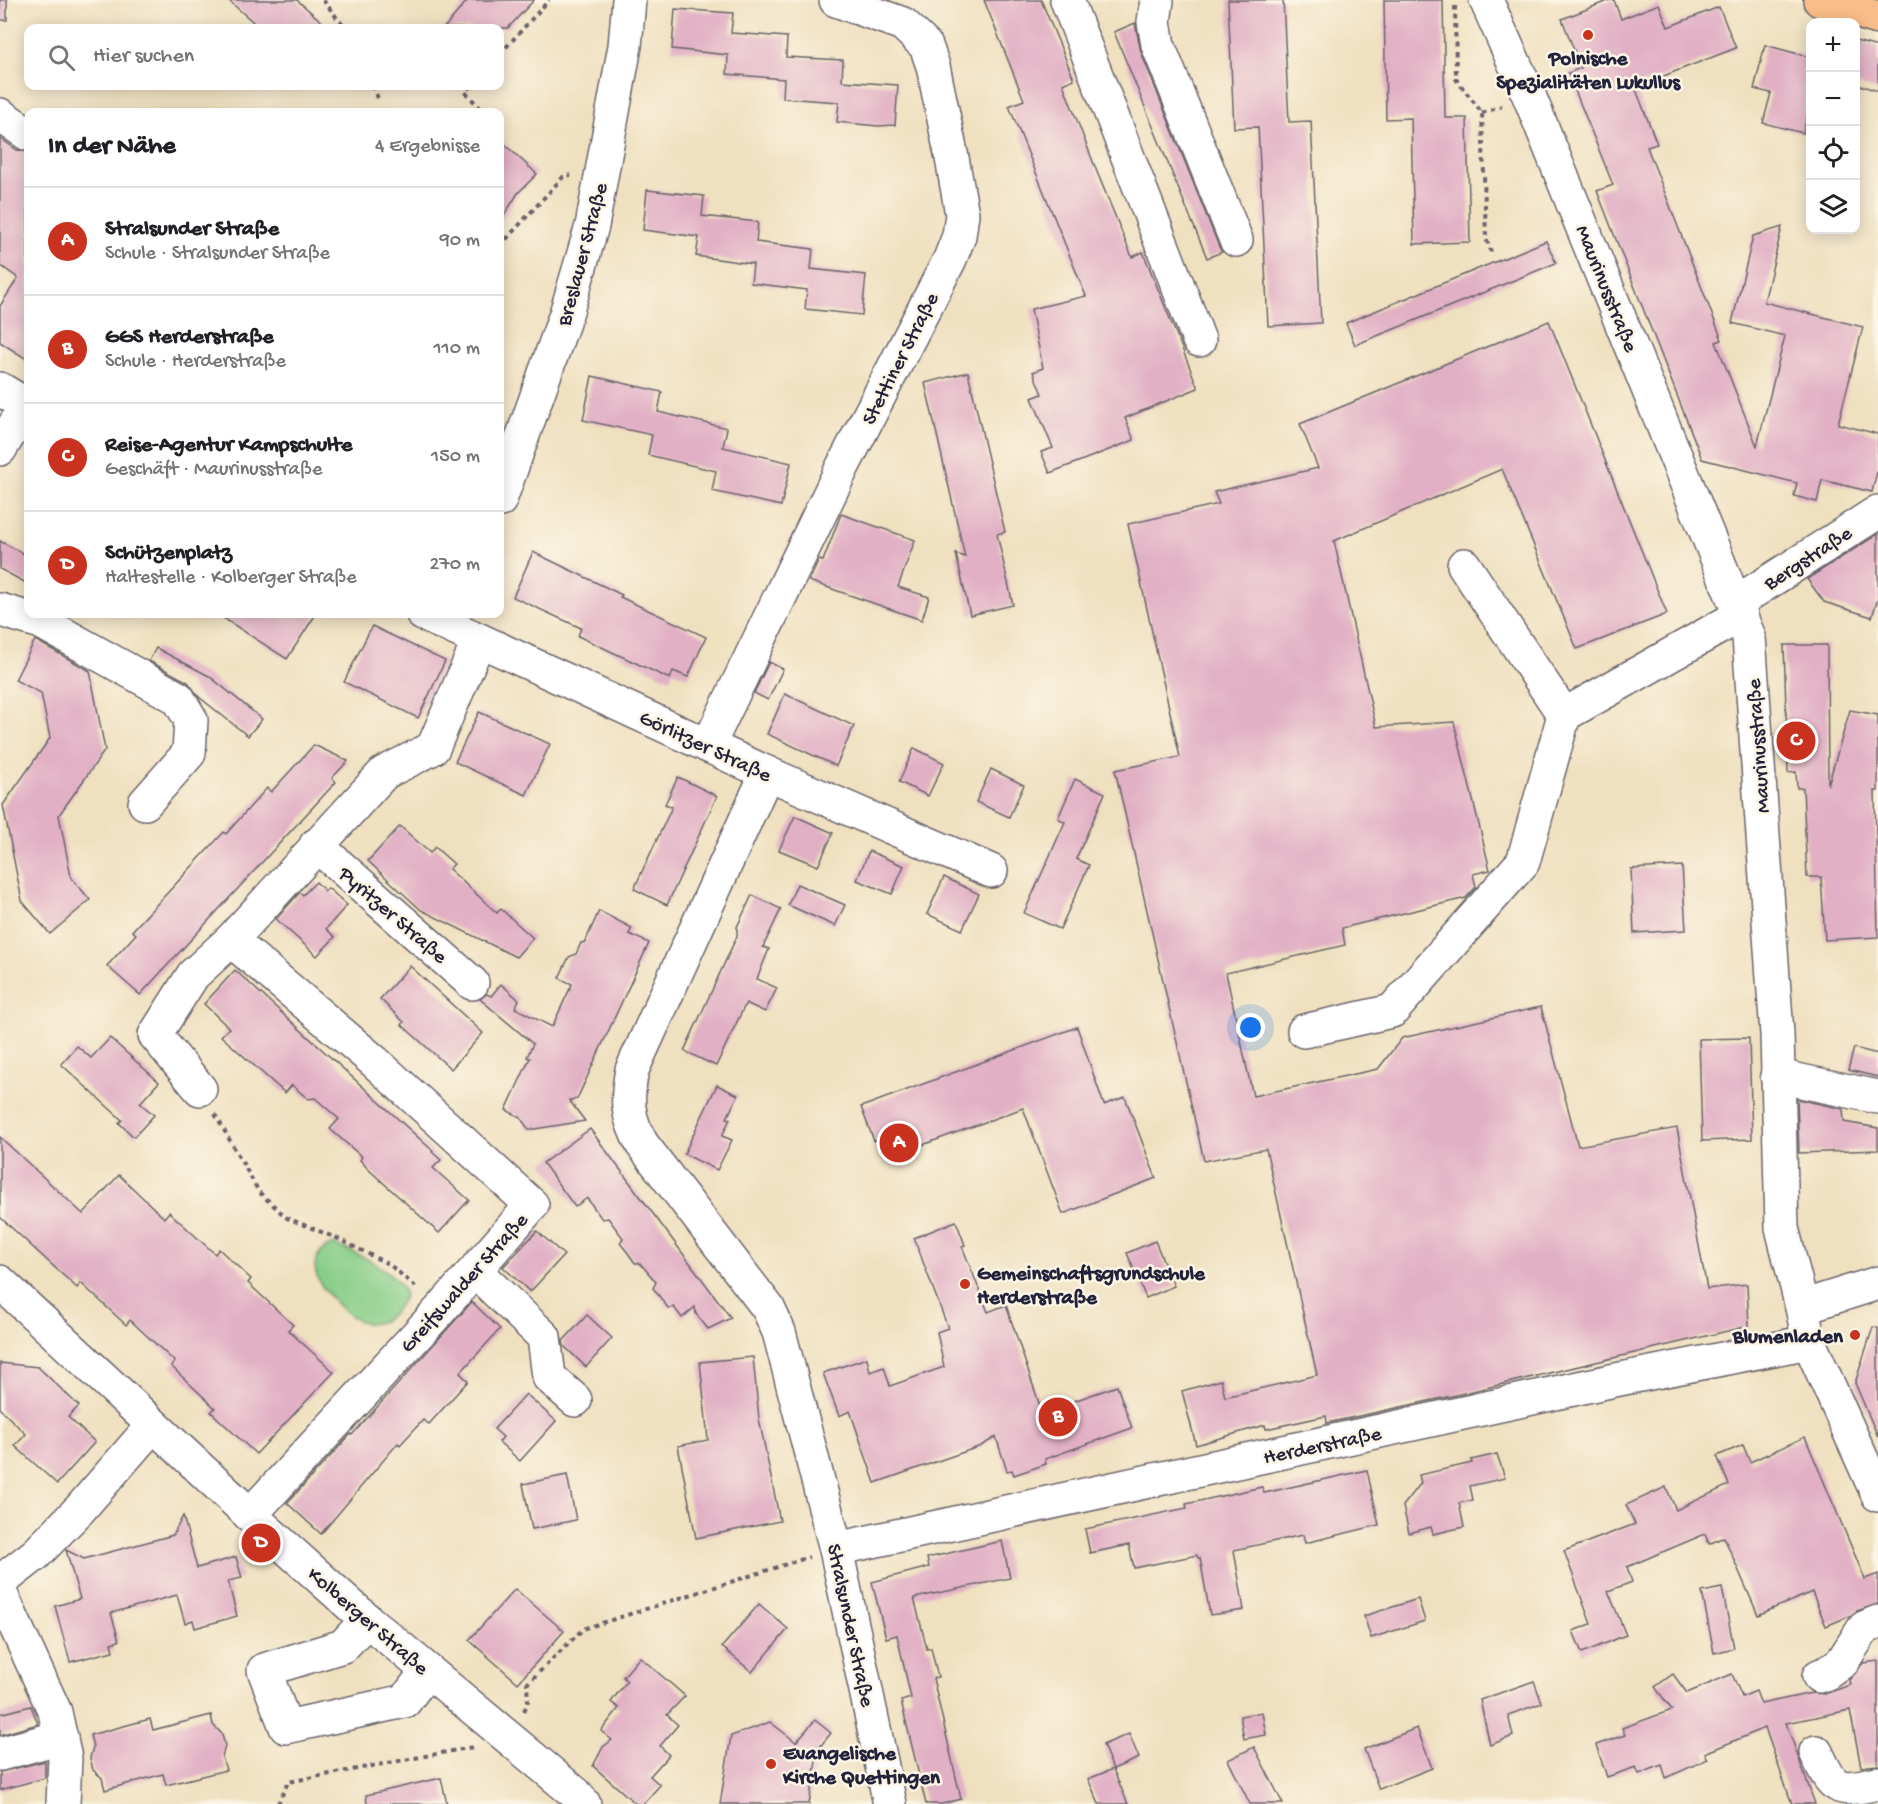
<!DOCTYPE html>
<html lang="de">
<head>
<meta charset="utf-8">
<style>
	body { margin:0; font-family:"Gochi Hand",sans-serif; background:#f2f2f2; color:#202124 }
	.controls { position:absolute; right:18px; top:18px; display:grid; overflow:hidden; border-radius:12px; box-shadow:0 3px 15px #0003 }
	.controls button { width:54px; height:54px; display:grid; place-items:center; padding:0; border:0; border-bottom:2px solid #e0e0e0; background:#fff; color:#202124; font:30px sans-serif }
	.you { position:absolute; left:1251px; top:1028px; width:21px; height:21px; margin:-15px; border:4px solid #fff; border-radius:50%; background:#1a73e8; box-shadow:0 0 0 9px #1a73e833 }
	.badge { display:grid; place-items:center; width:39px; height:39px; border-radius:50%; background:#c8321e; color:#fff; font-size:20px; font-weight:700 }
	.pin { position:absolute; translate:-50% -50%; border:3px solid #fff; box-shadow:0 2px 6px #0006 }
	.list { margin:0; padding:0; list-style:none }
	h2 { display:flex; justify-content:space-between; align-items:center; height:78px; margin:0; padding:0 24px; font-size:26px }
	h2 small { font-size:20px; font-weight:400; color:#757577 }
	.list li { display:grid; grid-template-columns:39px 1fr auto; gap:18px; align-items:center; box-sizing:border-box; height:108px; padding:0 24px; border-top:2px solid #e0e0e0 }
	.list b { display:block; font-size:22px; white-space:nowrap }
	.list p { margin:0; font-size:20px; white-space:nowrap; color:#757577 }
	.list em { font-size:20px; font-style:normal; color:#757577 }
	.icon { flex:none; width:33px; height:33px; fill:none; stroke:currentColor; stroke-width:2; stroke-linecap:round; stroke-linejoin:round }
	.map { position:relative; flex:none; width:1878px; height:1804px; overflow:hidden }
	.search { position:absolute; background:#fff; box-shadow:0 3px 15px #0003; left:24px; top:24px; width:480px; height:66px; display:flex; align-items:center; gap:15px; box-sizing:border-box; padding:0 21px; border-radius:12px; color:#757577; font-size:22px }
	.panel { position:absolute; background:#fff; box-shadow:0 3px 15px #0003; left:24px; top:108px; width:480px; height:510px; border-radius:12px }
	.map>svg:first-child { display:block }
</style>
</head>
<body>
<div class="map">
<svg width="1878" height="1804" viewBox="0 0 1878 1804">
	<rect width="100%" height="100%" fill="#fcf5e5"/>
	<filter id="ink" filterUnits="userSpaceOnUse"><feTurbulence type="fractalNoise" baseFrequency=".0167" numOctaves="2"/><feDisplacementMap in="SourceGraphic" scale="12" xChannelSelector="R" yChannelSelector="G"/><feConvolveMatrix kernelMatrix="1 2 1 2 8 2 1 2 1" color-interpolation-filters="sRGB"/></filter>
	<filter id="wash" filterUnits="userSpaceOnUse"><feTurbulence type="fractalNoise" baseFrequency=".008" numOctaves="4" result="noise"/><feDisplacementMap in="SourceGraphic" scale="24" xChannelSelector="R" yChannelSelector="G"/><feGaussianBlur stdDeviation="1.35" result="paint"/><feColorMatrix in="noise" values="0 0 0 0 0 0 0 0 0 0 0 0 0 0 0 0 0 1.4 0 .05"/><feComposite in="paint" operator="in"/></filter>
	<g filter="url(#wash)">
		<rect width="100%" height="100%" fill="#efe0c0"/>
		<!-- green -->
		<path fill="#88ce89" stroke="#557862" stroke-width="1.5" d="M332,1244C355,1252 398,1270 405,1295C385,1334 361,1330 334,1301C324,1290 312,1276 316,1260C318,1252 326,1248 332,1244Z"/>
		<g id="blocks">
			<!-- building -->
			<g fill="#e1b0c5">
				<rect x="0" y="0" width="7" height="20"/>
				<path d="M228,0H297L329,28H260Z"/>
				<path d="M468,0H534L508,28H444Z"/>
				<path d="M984,0H1041L1074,79L1063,84L1097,172L1132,257L1143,252L1198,388L1125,418L1134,440L1050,473L1041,452L1053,448L1032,398L1042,394L1033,372L1043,368L1031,309L1086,296L1009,106L1024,100Z"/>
				<path d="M1228,0H1283L1289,122L1311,121L1321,323L1268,326L1258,127L1234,128Z"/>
				<path d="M1384,0H1443L1445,118H1467L1470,242L1414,244L1411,118L1386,119Z"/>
				<path d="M1610,0H1614L1621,19L1659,4L1668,27L1719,7L1736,48L1635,87L1657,144L1647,147L1722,340L1716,342L1757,446L1785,336L1732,323L1753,236L1782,227L1764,302L1863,327L1838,424L1878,434V468L1872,492L1822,480L1817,502L1794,496L1797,483L1702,459L1597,191L1613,185L1568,73L1581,68L1562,19Z"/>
				<path d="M675,9L733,13L731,33L787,37L786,57L843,60L842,81L898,85L895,125L878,126L837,122L839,102L783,98L784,79L727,74L728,55L672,49Z"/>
				<path d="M1135,23L1141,52L1219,247L1222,252L1207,258L1114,32Z"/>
				<path d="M1856,41L1878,47V91L1856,84Z"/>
				<path d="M1765,45L1810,57V105L1803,133L1763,123L1771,93L1754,89Z"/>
				<path d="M0,138L17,150L28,152V360L0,342V306L18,278L0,265Z"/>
				<path d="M500,140L537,174L518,193L500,222Z"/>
				<path d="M647,190L704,196L702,216L758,222L756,242L813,249L811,269L866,275L862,315L805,309L807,290L751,283L753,264L696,256L699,237L643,230Z"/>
				<path d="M1546,241L1556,263L1355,345L1346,323Z"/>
				<path d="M1549,321L1667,614L1577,649L1502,469L1334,541L1376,727L1454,722L1490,870L1473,874L1476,887L1466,898L1342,928L1345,945L1226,973L1253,1096L1378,1069L1402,1038L1541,1007L1578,1146L1677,1128L1707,1289L1747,1284L1749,1326L1456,1395L1327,1423L1326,1416L1266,1429L1265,1425L1196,1445L1182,1391L1221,1380L1225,1397L1317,1375L1266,1149L1204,1161L1115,770L1180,757L1128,524L1219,504L1214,492L1318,468L1300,424Z"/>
				<path d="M968,372L1005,532L997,534L1013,605L970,615L956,554L965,557L925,383Z"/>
				<path d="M592,376L662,392L658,412L727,428L723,447L791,463L781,506L712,491L716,471L648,455L652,435L583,420Z"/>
				<path d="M841,514L915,540L898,587L929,597L922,620L809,581L819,560L823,561Z"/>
				<path d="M1878,534V598L1872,617L1824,602L1807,579Z"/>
				<path d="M0,541L28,556V584L0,569Z"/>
				<path d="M533,552L622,595L620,597L706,637L688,677L673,671L670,679L578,636L581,628L513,597Z"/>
				<path d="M217,614H316L287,659Z"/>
				<path d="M372,626L445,661L418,718L344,682Z"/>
				<path d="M35,640L90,671L105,750L59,815L71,877L90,900L50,934L22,901L3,805L50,738L41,693L15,680Z"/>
				<path d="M1784,645H1827L1828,785L1850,710L1878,715V791H1875L1878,937L1825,940L1821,877H1807L1803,788H1797L1796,772L1788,773Z"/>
				<path d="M156,648L209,676L262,719L248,736L199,697L188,682L149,661Z"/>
				<path d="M769,662L783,669L768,700L754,693Z"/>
				<path d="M785,694L854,726L836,766L767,734Z"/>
				<path d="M479,712L550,744L526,795L455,762Z"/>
				<path d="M314,745L348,761L332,778L336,782L140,995L107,966L136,934L132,931L224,832L226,834L267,788L271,792Z"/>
				<path d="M914,748L944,763L928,796L899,782Z"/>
				<path d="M991,769L1024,785L1009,817L976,802Z"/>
				<path d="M678,777L717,796L667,905L634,889L672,807L665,804Z"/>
				<path d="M1075,779L1105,793L1076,859L1089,865L1060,929L1024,913L1065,822L1058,818Z"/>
				<path d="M795,816L833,833L818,866L779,850Z"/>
				<path d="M400,826L430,853L435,847L454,864L449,869L497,913L501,909L533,938L516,957L421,910L368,861Z"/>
				<path d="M869,851L904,866L892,894L857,880Z"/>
				<path d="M1682,866L1686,930L1634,933L1631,869Z"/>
				<path d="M944,877L979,894L962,930L927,914Z"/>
				<path d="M316,882L325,891L328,888L347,905L326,929L335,937L317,956L276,919L300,892L303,895Z"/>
				<path d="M797,884L845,905L835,926L788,905Z"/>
				<path d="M752,895L781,909L763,947L769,949L757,979L777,988L765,1012L746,1003L716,1066L684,1051L737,936V927Z"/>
				<path d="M599,911L632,928L629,934L649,943L577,1099L569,1100L585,1121L529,1130L520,1117L506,1110L530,1058L527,1057L533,1044L480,999L487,994L491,996L501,984L519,1000L515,1008L552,1027L572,984L559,978L569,957L576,954L581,943L585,942Z"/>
				<path d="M410,966L483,1033L451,1069L402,1025L404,1022L380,999Z"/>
				<path d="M235,970L433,1151L432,1152L441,1160L433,1168L469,1200L439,1233L368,1169L360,1160L362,1157L330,1129L339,1119L315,1098L308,1099L292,1085L285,1093L221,1036L229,1028L204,1004Z"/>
				<path d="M1077,1027L1104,1105L1125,1097L1156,1178L1063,1214L1023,1108L890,1157L884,1138L874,1141L861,1107Z"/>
				<path d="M110,1038L159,1082L140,1103L154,1115L134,1137L119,1123L122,1120L61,1064L77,1046L91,1058Z"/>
				<path d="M1749,1038L1752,1139L1702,1141L1699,1039Z"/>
				<path d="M1854,1048L1878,1054V1077L1848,1070Z"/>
				<path d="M717,1085L738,1095L727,1118L730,1119L722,1136L732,1140L717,1170L684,1154Z"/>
				<path d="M1797,1099L1843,1109L1844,1122L1878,1128V1150L1799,1153Z"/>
				<path d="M590,1129L613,1160L731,1318L708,1329L696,1314L695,1307L682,1318L674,1307L668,1308L653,1288L656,1282L640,1263H635L628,1253L620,1243L623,1238L608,1218L602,1219L587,1198L575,1207L543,1163Z"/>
				<path d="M0,1137L83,1214L119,1175L164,1218L169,1212L215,1254L219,1249L251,1279L248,1283L293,1325L288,1330L334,1372L256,1454L211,1412L215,1408L171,1366L175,1362L130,1320L126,1325L81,1283L77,1288L0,1217Z"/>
				<path d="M956,1221L965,1245L962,1246L988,1312L1006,1305L1042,1412L1117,1386L1132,1428L1045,1459L1046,1464L1014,1475L1012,1470L1007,1471L996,1437L981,1446L875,1483L850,1411L839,1416L823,1373L867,1358L870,1372L884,1367L890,1386L944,1367L937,1332L948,1328L914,1238Z"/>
				<path d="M537,1231L564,1255L530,1292L503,1267Z"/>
				<path d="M1155,1241L1174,1286L1146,1298L1127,1253Z"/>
				<path d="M472,1302L500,1329L460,1373L468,1381L429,1424L423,1420L400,1445L398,1443L321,1534L287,1503L351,1434L352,1435Z"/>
				<path d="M587,1315L612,1338L586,1367L564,1346L563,1341Z"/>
				<path d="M1873,1327L1878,1328V1437L1855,1383Z"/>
				<path d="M753,1357L759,1419L780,1521L696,1538L678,1446L708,1440L700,1362Z"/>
				<path d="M0,1363L38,1367L79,1406L68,1417L95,1442L57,1484L15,1446L26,1434L0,1409Z"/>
				<path d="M526,1394L556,1421L520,1461L499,1442L503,1437L494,1429Z"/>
				<path d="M1805,1437L1865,1579L1878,1574V1604L1857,1611L1850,1616L1826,1626L1812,1592L1758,1615L1724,1537L1709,1544L1705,1534L1627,1567L1632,1582L1608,1591L1626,1635L1582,1653L1573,1631L1591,1624L1564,1551L1635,1524L1626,1505L1666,1487L1676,1510L1729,1485L1717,1456L1743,1445L1750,1462Z"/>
				<path d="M1497,1454L1505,1478L1470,1486L1473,1500L1459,1503L1464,1527L1433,1534L1431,1527L1409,1533L1403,1506L1421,1483L1419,1475L1472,1463L1471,1460Z"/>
				<path d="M1367,1470L1379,1525L1305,1543L1303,1535L1234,1550L1244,1610L1210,1615L1200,1558H1198L1197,1555L1134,1568L1129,1545L1090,1553L1085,1529L1187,1508L1186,1504L1262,1487L1264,1493Z"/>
				<path d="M567,1475L576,1520L532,1529L523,1484Z"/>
				<path d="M183,1516L197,1568L236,1557L242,1578L228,1581L237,1616L195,1628L193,1620L185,1623L177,1595L111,1613L119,1641L111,1643L113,1651L70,1662L55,1606L80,1599L66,1550L84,1559L173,1535Z"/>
				<path d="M1002,1541L1010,1578L914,1598L927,1649L931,1648L938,1677L933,1678L961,1799L942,1804H926L901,1701L911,1698L897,1635L886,1638L872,1582L929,1567L927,1558Z"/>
				<path d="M1722,1588L1734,1648L1714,1653L1702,1592Z"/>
				<path d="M515,1589L564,1631L518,1683L469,1640Z"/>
				<path d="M1418,1599L1425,1621L1371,1638L1364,1616Z"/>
				<path d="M759,1604L788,1629L752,1672L722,1647Z"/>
				<path d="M640,1657L685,1696L667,1715L678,1725L660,1746L669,1755L650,1776L660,1785L643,1804H636L593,1766L603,1747L612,1740L601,1731L619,1708L611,1702L627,1681L623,1677Z"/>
				<path d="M1878,1661V1765L1861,1767L1850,1710L1786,1723L1815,1804H1792L1765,1728L1705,1753L1708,1759L1666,1778L1662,1765L1639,1774L1636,1767L1607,1777L1596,1745L1625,1735L1622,1728L1672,1710L1655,1687L1673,1674L1687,1693L1732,1674L1742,1697L1756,1691L1761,1704L1812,1693L1825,1694L1850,1685L1849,1680L1863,1663Z"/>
				<path d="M1534,1681L1542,1703L1508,1715L1513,1736L1490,1745L1480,1700Z"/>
				<path d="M31,1706L38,1724L0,1735V1714Z"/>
				<path d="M1262,1712L1266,1735L1244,1739L1240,1716Z"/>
				<path d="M211,1715L213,1725L222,1734L225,1746L222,1757L226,1770L166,1785L163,1774L105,1790L102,1778L93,1770L90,1758L93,1747L90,1735L150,1719L153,1730Z"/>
				<path d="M815,1720L831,1733L818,1749L809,1804H720L731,1736L770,1722L796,1742Z"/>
				<path d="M1417,1728L1432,1768L1379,1789L1364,1749Z"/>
				<path d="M1129,1734L1139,1758L1113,1769L1103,1745Z"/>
				<path d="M1254,1747L1283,1804H1250L1228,1760Z"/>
				<path d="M45,1761V1778L0,1790V1772Z"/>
				<path d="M1113,1769L1128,1804H1099L1088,1779Z"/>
				<path d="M441,1778L447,1804H367L366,1795Z"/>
			</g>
		</g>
	</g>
	<g filter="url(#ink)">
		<use href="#blocks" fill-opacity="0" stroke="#6a646a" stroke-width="1.5"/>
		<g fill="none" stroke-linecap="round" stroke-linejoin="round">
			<defs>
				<g id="minor">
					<path d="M1067,0L1199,340"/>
					<path d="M1157,0L1154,22L1158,45L1236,240"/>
					<path d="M1486,0L1530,98L1749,637L1777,1034L1782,1228L1802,1307L1809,1342L1878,1495"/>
					<path d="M0,115L28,134"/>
					<path d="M0,389L28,406"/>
					<path d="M0,449L27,405"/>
					<path d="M500,500L566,314L592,226L625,46L629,0"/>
					<path d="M1464,565L1564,715"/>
					<path d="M1737,602L1878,512"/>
					<path d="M0,610L41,622L178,698L191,720L189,753L145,803"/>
					<path d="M423,614L767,773L991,871"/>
					<path d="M708,746L843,466L950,259L959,236L962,214L952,158L933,66L926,46L903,24L836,0"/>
					<path d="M767,773L632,1070C626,1100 627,1117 642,1144L768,1308L779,1332L836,1549L890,1804"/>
					<path d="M316,845L472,983"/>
					<path d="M1304,1031L1392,1011L1523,862L1564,715L1741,615"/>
					<path d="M1777,1076L1878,1097"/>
					<path d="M200,1089L155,1035L193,975L231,940"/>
					<path d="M475,1271L544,1337L549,1377L575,1400"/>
					<path d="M0,1282L250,1515L367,1620L575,1793L584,1804"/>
					<path d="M1802,1307L1878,1283"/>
					<path d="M250,1515L441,1309L532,1205L375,1062L231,940L384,773L433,748L479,640"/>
					<path d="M836,1549L1615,1380L1809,1342"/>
					<path d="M0,1582L36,1554L80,1509L153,1425"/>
					<path d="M0,1592L55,1712L65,1758L63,1804"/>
					<path d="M367,1620L343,1646L264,1670L286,1727L405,1701L427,1671"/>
					<path d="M1819,1676L1827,1673L1842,1662L1864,1628L1878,1622"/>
					<path d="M1816,1752C1834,1791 1836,1792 1878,1783"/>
					<path d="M0,1754L61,1737"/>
				</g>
				<path id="major" d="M1820,0L1878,18"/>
			</defs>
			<!-- minor casing -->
			<use href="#minor" stroke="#6a646a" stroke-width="36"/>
			<!-- major casing -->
			<use href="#major" stroke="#6a646a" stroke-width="36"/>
			<!-- path -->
			<g stroke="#6a646a" stroke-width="4" stroke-dasharray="4.5 4.5" stroke-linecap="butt">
				<path d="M323,0L345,28"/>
				<path d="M1455,6L1456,79L1482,113L1486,238L1491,252"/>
				<path d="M500,54L549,0"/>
				<path d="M372,86L378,98"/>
				<path d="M471,86L465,92L484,112"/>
				<path d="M207,109L211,112"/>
				<path d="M1482,113L1502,106"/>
				<path d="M500,246L563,177L571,175"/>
				<path d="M215,1114L259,1192L287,1218L341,1240L390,1265L418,1289"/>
				<path d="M524,1711L528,1703L527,1684L583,1629L809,1557"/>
				<path d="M278,1804L288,1782L473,1747"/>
			</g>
			<!-- minor -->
			<use href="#minor" stroke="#fff" stroke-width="33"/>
			<!-- major -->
			<use href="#major" stroke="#f8bd89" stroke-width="33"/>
		</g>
	</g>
	<!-- markers -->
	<g fill="#c8321e" stroke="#fcf5e5" stroke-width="2">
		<circle cx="1588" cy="35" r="6"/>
		<circle cx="965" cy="1284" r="6"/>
		<circle cx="1855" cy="1335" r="6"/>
		<circle cx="771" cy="1764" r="6"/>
	</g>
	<g text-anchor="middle" stroke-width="5" stroke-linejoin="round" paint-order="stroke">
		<!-- poi labels -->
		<g font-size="21" font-weight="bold" fill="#22223b" stroke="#fcf5e5" text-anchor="start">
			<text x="1588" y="64" text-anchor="middle">Polnische<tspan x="1588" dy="24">Spezialitäten Lukullus</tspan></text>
			<text x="977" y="1279">Gemeinschaftsgrundschule<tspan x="977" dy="24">Herderstraße</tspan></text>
			<text x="1843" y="1342" text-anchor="end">Blumenladen</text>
			<text x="783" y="1759">Evangelische<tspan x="783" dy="24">Kirche Quettingen</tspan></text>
		</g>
		<!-- street labels -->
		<g font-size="21" fill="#22223b" stroke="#fcf5e5">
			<text transform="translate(581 254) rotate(-75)" y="7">Breslauer Straße</text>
			<text transform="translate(1608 288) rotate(68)" y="7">Maurinusstraße</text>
			<text transform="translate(899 358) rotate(-63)" y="7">Stettiner Straße</text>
			<text transform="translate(1807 557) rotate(-33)" y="7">Bergstraße</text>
			<text transform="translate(706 745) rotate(25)" y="7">Görlitzer Straße</text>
			<text transform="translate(1757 746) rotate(-94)" y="7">Maurinusstraße</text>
			<text transform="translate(394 914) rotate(41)" y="7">Pyritzer Straße</text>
			<text transform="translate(463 1282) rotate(-48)" y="7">Greifswalder Straße</text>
			<text transform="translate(1322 1444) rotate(-12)" y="7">Herderstraße</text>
			<text transform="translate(369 1620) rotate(41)" y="7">Kolberger Straße</text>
			<text transform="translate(852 1625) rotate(78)" y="7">Stralsunder Straße</text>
		</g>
	</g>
</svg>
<div class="controls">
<button>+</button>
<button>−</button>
<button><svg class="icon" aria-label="locate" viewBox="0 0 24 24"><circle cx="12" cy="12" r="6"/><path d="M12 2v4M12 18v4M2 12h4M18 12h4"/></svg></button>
<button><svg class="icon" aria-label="layers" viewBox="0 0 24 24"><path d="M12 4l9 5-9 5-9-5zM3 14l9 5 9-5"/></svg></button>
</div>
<div class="you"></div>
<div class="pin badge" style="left:899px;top:1143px">A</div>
<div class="pin badge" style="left:1058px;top:1417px">B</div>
<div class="pin badge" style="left:1796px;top:741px">C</div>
<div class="pin badge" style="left:261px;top:1543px">D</div>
<div class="search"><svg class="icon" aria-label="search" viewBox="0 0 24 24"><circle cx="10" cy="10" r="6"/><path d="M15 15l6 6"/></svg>Hier suchen</div>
<section class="panel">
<h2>In der Nähe<small>4 Ergebnisse</small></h2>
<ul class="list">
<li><span class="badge">A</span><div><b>Stralsunder Straße</b><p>Schule · Stralsunder Straße</p></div><em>90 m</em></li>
<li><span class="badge">B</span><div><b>GGS Herderstraße</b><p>Schule · Herderstraße</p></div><em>110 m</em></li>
<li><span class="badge">C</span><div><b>Reise-Agentur Kampschulte</b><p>Geschäft · Maurinusstraße</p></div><em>150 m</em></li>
<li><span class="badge">D</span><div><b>Schützenplatz</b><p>Haltestelle · Kolberger Straße</p></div><em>270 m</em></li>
</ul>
</section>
</div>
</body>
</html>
